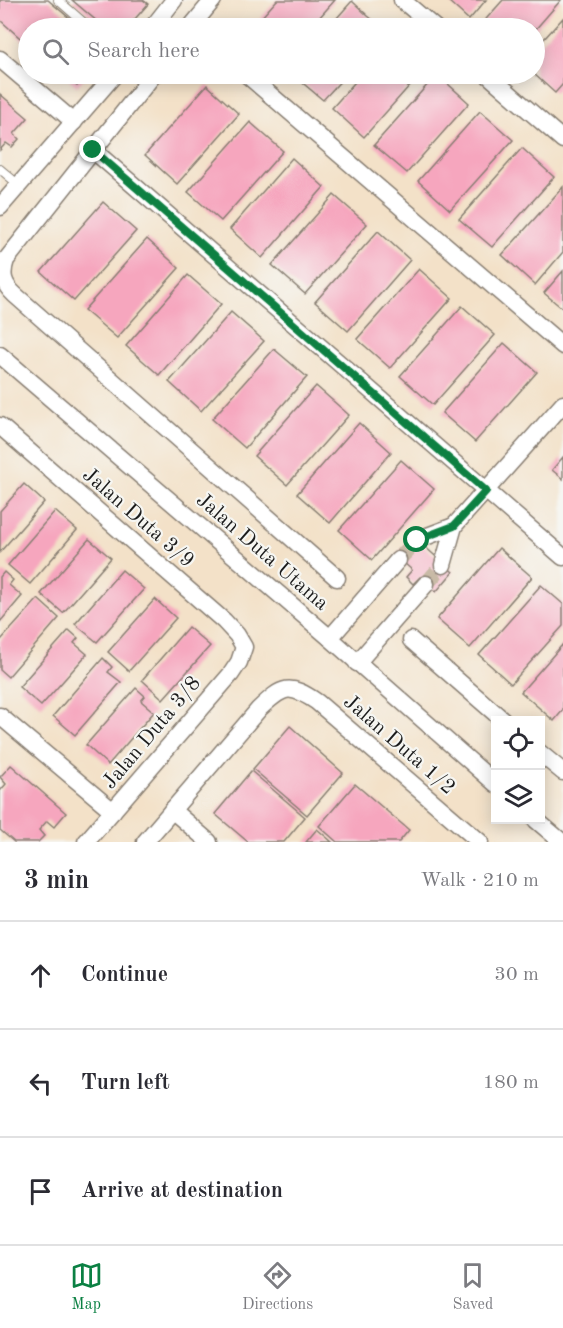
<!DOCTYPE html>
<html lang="en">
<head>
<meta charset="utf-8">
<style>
	body { margin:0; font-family:"Old Standard TT",serif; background:#f7f7f7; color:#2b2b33 }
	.controls { position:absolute; right:18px; bottom:18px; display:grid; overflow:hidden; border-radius:0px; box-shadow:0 3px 15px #0003 }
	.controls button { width:54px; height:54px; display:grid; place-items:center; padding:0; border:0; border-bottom:2px solid #e1e1e2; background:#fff; color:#2b2b33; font:30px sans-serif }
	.stop { position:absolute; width:18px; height:18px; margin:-14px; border:4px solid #0b8043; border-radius:50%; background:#fff }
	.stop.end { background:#0b8043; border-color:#fff; box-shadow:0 2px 6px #0008 }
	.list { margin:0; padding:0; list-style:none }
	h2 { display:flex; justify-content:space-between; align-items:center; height:78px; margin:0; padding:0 24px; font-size:26px }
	h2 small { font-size:20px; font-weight:400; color:#7c7c81 }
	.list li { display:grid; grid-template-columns:39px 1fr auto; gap:18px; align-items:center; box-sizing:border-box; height:108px; padding:0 24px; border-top:2px solid #e1e1e2 }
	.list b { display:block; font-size:22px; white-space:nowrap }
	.list em { font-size:20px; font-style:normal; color:#7c7c81 }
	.icon { flex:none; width:33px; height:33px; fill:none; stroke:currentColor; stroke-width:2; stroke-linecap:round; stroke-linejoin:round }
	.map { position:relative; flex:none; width:563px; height:842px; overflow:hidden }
	.search { position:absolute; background:#fff; box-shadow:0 3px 15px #0003; left:18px; right:18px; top:18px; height:66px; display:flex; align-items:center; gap:15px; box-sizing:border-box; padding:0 21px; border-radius:33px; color:#7c7c81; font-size:22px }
	.sheet { height:402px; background:#fff }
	nav { display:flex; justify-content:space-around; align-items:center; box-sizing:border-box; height:84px; border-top:2px solid #e1e1e2; background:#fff; font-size:16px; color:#7c7c81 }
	nav a { display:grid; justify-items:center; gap:3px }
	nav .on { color:#0b8043 }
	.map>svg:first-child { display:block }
</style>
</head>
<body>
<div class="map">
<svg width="563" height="842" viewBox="0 0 563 842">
	<rect width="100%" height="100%" fill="#f6f6f2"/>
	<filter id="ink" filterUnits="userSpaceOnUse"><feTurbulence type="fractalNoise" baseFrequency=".0167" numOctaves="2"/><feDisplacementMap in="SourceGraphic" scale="12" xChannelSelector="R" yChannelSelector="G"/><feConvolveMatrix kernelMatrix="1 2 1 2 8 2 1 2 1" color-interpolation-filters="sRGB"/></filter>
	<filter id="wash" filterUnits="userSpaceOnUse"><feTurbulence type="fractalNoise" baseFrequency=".008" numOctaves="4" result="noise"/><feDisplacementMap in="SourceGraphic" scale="24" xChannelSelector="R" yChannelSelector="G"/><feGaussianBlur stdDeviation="1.35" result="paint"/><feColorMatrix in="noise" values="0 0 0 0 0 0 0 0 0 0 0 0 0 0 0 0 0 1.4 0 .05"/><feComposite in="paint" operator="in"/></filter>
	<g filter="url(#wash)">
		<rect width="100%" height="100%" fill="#f3e1c8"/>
		<g id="blocks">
			<!-- building -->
			<g fill="#f6a6be">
				<path d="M0,0H48L81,28H28V45L0,20Z"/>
				<path d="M72,0H143L148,4L127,28H105Z"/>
				<path d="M277,0H335L310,28H252Z"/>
				<path d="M447,0H486L469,20Z"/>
				<path d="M503,0H561L534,31V28H481L479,27Z"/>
				<path d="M352,1L368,16L383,28H328Z"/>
				<path d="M563,18V84L555,93L534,74V50Z"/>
				<path d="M62,74H88L77,86Z"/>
				<path d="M292,74H347L323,100Z"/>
				<path d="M362,74H420L364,137L332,108Z"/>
				<path d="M437,74L469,103L407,173L374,145Z"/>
				<path d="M207,85L239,114L177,184L145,155Z"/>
				<path d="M0,94L28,118L14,134L19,139L12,147L6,143L0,150Z"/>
				<path d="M480,111L513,140L450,210L418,181Z"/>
				<path d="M250,122L283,151L221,221L188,192Z"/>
				<path d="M522,148L554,177L492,247L459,219Z"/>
				<path d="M292,158L324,187L262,258L230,229Z"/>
				<path d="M563,187V252L535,285L502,255Z"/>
				<path d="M334,195L367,224L305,294L272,265Z"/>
				<path d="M103,202L136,231L74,301L41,272Z"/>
				<path d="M378,231L410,260L348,331L315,302Z"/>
				<path d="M147,239L179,268L117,338L84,310Z"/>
				<path d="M419,269L452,298L390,368L357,339Z"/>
				<path d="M563,271V309L544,293Z"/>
				<path d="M188,275L221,304L159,375L126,346Z"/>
				<path d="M462,306L495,335L433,405L400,376Z"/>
				<path d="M231,312L264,341L201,411L169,382Z"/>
				<path d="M504,343L537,372L475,442L442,413Z"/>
				<path d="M274,349L307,377L245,448L212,419Z"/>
				<path d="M316,386L349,415L287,485L254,456Z"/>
				<path d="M359,423L391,452L330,523L297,494Z"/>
				<path d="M563,457V479L552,470Z"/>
				<path d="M401,460L434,489L372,560L339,530Z"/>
				<path d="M24,484L44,502L0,552V511Z"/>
				<path d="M55,511L77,530L30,584L8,565Z"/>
				<path d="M413,536L453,572L436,592L420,577L413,584L406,577L412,570L396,556Z"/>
				<path d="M89,539L111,558L63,613L41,594Z"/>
				<path d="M499,548L532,577L470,648L437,619Z"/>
				<path d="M122,570L144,589L97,642L75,624Z"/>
				<path d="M4,572L13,580L9,585L22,596L0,622V577Z"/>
				<path d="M541,585L563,604V626L511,684L479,655Z"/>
				<path d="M38,599L59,618L8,677L0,670V641Z"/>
				<path d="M155,599L176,618L129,671L108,652Z"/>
				<path d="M188,627L210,646L163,699L142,680Z"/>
				<path d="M69,630L78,638L74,643L87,654L41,706L19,687Z"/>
				<path d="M563,644V710L554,721L521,692Z"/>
				<path d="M103,658L112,667L108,672L121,682L75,735L53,716Z"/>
				<path d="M136,688L145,696L141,701L154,712L108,765L86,745Z"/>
				<path d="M290,726L343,773L307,815L253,769Z"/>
				<path d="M11,765L66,813L54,827L47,821L39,830L44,836L38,842H14L0,830V791L6,784L0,777Z"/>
				<path d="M251,771L305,817L284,842H248L215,814Z"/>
				<path d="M355,784L409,830L399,842H337L319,826Z"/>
				<path d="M317,829L332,842H306Z"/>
			</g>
		</g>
	</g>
	<g filter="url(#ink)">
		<use href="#blocks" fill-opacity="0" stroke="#887e72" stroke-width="1.5"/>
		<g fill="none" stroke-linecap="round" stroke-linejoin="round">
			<!-- minor-tunnel -->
			<g stroke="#c8baa6" stroke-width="16" stroke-dasharray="16 8" stroke-linecap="butt">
				<path d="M398,560L417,540"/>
				<path d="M426,584L443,565"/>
			</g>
			<defs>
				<g id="service">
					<path d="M58,0L90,28"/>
					<path d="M0,169L19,185"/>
				</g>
				<g id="minor">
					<path d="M402,0L435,28"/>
					<path d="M152,28L174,0"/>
					<path d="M190,28L213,0"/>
					<path d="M0,59L74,122"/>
					<path d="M154,74L6,260C1,275 3,284 15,295L337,578"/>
					<path d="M246,74L563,346"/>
					<path d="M487,74L563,140"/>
					<path d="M93,150L563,557"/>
					<path d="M0,207L115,74"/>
					<path d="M0,355L330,638L496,784"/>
					<path d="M0,426L224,621L237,635L244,647L239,662L231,674L86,842"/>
					<path d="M417,540L454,526"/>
					<path d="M443,565L454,526L563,404"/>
					<path d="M330,638L398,560"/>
					<path d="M411,640L503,720"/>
					<path d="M357,663L426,584"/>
					<path d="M0,716L113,811"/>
					<path d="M540,753L563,772"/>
					<path d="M172,810L209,842"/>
					<path d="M536,820L562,842"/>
					<path d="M145,842L259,709C283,686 289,683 317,702L480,842"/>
				</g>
			</defs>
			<!-- service casing -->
			<use href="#service" stroke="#887e72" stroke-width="10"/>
			<!-- minor casing -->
			<use href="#minor" stroke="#887e72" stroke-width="19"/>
			<!-- service -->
			<use href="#service" stroke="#fff" stroke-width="8"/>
			<!-- minor -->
			<use href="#minor" stroke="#fff" stroke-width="16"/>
		</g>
	</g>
	<g fill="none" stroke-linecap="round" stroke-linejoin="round" filter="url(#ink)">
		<!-- route -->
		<path stroke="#0b8043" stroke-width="8" d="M93,150L486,491L454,526L417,540"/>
	</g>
	<g text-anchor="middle" stroke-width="4.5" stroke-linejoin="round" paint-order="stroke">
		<!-- street labels -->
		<g font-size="21" fill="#1c1c1c" stroke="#f6f6f2">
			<text transform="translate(139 517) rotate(41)" y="7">Jalan Duta 3/9</text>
			<text transform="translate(263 551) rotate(41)" y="7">Jalan Duta Utama</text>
			<text transform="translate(151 732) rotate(-50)" y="7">Jalan Duta 3/8</text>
			<text transform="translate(400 744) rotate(41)" y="7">Jalan Duta 1/2</text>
		</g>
	</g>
</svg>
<div class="controls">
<button><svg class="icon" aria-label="locate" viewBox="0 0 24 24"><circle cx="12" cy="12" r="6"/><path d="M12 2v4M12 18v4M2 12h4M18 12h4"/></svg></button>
<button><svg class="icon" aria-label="layers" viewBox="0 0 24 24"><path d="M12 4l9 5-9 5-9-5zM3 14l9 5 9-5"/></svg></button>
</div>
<div class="stop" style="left:417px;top:540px"></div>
<div class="stop end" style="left:93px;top:150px"></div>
<div class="search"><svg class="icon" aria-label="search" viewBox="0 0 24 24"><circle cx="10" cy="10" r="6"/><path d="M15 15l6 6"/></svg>Search here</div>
</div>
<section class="sheet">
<h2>3 min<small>Walk · 210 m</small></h2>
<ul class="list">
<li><svg class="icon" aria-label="ahead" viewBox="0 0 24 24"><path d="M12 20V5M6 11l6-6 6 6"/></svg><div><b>Continue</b></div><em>30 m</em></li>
<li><svg class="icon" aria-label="left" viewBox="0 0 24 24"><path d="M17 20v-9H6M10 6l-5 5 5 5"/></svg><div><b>Turn left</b></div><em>180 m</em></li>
<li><svg class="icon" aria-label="arrive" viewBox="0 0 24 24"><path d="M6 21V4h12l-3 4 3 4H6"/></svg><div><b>Arrive at destination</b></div></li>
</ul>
</section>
<nav>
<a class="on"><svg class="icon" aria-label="map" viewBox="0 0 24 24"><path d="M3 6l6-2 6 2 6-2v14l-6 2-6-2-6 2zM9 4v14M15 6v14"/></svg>Map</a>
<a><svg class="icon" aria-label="directions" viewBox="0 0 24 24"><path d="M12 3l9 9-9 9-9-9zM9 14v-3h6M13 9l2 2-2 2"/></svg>Directions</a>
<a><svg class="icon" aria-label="saved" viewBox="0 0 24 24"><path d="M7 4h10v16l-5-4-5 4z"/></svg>Saved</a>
</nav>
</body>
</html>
